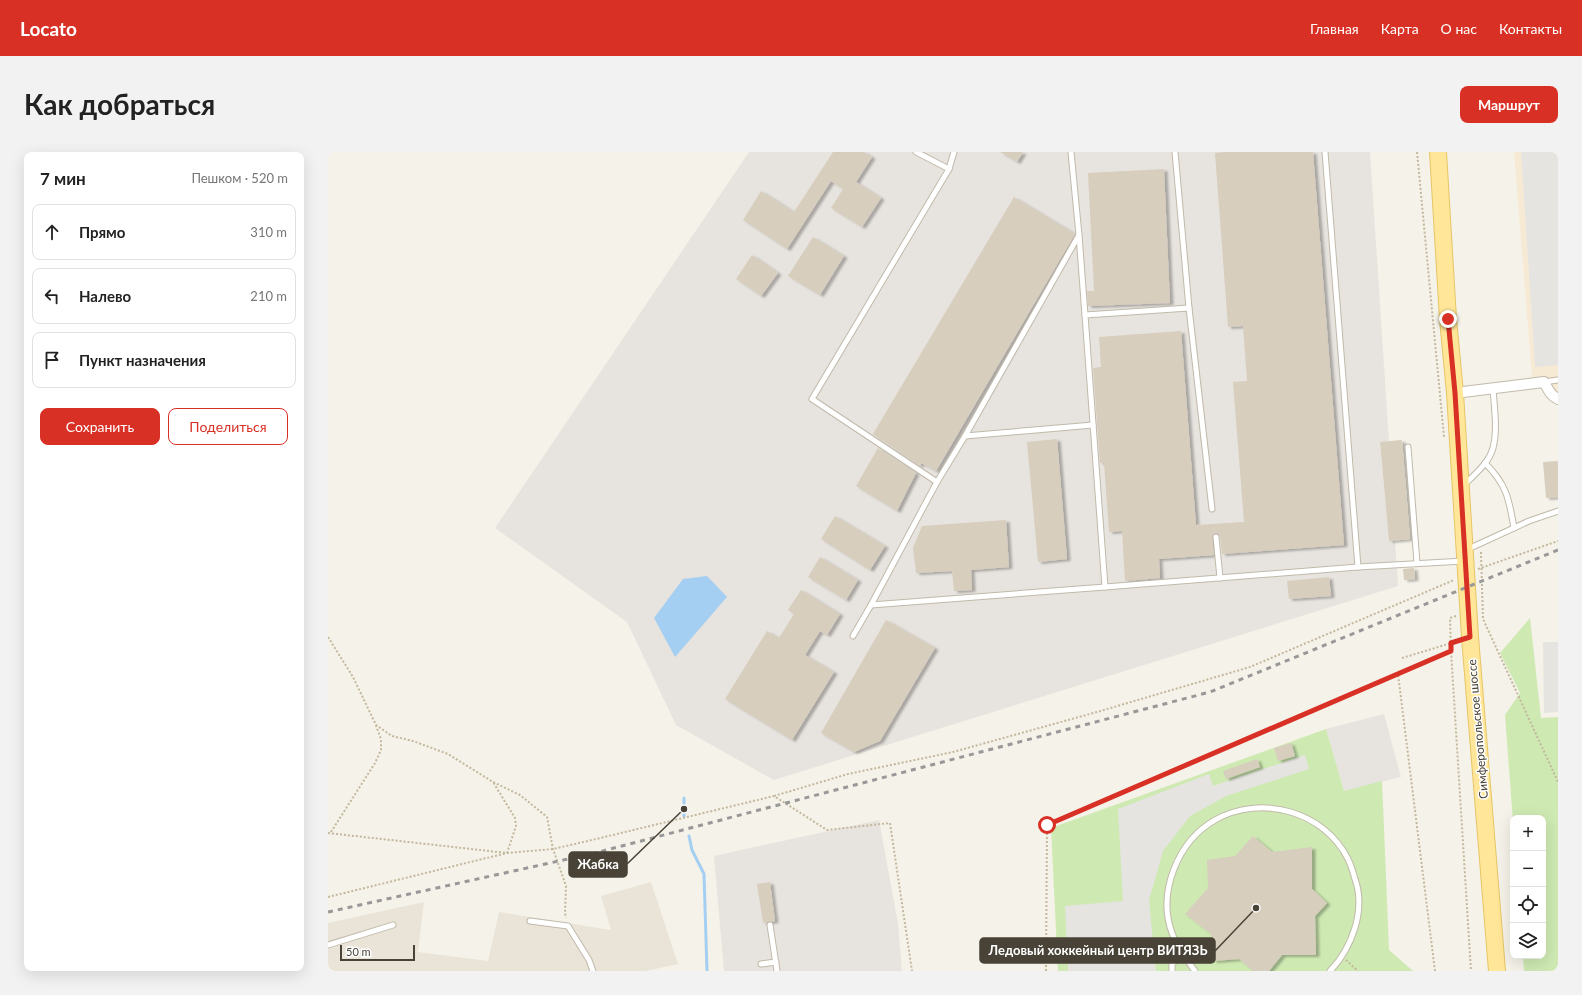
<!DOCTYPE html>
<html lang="ru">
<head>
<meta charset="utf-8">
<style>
	body { margin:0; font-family:Lato,sans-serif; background:#f2f2f2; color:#222 }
	.controls { position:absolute; right:12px; bottom:12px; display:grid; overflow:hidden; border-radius:8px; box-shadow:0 4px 16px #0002 }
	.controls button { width:36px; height:36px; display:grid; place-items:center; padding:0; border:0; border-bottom:1px solid #e0e0e0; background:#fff; color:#222; font:20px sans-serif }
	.scale { position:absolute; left:12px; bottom:10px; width:75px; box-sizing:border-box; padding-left:4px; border:2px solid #494337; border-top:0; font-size:11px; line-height:14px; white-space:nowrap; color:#494337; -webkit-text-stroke:3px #fff; paint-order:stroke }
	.stop { position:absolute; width:12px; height:12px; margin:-9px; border:3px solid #d93025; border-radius:50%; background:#fff }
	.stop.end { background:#d93025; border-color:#fff; box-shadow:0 1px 4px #0008 }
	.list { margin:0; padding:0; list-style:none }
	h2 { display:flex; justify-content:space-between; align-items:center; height:52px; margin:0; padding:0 16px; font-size:17px }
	h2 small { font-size:13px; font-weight:400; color:#767676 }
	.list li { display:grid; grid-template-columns:26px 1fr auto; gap:12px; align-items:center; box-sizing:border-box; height:56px; margin:0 8px 8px; padding:0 8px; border:1px solid #e0e0e0; border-radius:8px }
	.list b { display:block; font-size:15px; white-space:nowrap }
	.list em { font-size:13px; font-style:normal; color:#767676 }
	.actions { display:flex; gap:8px; padding:12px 16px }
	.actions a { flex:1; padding:9px 0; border:1px solid #d93025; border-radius:8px; text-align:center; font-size:14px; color:#d93025 }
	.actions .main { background:#d93025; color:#fff }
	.icon { flex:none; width:22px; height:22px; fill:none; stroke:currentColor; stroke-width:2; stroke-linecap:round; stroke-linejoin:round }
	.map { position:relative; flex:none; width:1230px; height:819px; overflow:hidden; border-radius:8px }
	header { display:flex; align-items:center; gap:24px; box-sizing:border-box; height:56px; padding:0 20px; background:#d93025; color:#fff }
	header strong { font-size:19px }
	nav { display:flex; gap:22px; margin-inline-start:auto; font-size:14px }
	.intro { display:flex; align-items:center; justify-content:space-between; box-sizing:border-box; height:96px; padding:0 24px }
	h1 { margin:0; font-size:28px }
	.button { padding:10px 18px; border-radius:8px; background:#d93025; color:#fff; font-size:14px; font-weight:700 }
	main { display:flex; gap:24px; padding:0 24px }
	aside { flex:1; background:#fff; border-radius:8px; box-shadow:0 4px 16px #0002 }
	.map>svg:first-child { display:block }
</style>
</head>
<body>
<header>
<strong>Locato</strong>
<nav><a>Главная</a><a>Карта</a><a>О нас</a><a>Контакты</a></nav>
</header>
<div class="intro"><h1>Как добраться</h1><a class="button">Маршрут</a></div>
<main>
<aside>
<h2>7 мин<small>Пешком · 520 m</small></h2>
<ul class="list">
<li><svg class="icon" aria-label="ahead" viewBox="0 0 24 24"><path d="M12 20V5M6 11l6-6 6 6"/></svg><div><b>Прямо</b></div><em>310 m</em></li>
<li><svg class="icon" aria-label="left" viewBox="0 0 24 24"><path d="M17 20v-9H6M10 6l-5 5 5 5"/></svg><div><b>Налево</b></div><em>210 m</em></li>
<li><svg class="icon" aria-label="arrive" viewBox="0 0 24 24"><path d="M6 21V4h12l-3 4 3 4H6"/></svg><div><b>Пункт назначения</b></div></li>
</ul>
<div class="actions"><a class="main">Сохранить</a><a>Поделиться</a></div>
</aside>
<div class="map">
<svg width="1230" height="819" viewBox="0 0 1230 819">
	<defs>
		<filter id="shadow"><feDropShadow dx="3.5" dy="2" stdDeviation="1" flood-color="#0004"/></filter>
	</defs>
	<rect width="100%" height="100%" fill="#f5f2e9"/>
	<!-- residential -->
	<path fill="#e9e4d7" d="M323,730L350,812L318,819H0V771L96,750L90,800L160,809L171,760L283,778L273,744Z"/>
	<!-- commercial -->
	<path fill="#f7ead4" d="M1186,0H1230V245L1204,225Z"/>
	<!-- industrial -->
	<g fill="#e7e3de">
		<path d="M421,0H1042L1061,290L1052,291L1061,388H1067L1070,434L446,628L348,573L299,470L167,376Z"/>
		<path d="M1056,562L1073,625L1016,639L998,577Z"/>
		<path d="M551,668L570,772L574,819H396L386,704Z"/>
	</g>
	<!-- green -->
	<g fill="#cee9b2">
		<path d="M1202,466L1213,566L1230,565V819H1196L1195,804H1215V666H1185V670L1177,563L1192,541L1172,501Z"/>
		<path d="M998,577L1016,639L1054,629L1061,798L1085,819H730L723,676Z"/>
	</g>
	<!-- parking -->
	<g fill="#e6e4e1">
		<path d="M1193,0H1230V213L1207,215Z"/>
		<path d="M1215,490H1230V560L1216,561Z"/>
		<path d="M977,603L981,617L898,644L862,664L835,699L821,748L828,819H740L737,754L795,749L790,657L881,622L885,634Z"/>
	</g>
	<!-- water -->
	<path fill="#a5cff2" d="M379,424L399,445L347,505L326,466L355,427Z"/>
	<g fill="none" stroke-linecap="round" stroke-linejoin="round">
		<!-- stream -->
		<g stroke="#a5cff2" stroke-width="3">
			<path d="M356,664V646"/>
			<path d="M361,684L364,698L376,722L379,819"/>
		</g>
	</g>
	<!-- building -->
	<g fill="#d7cebe" filter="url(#shadow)">
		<path d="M505,0H536L544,5L528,30L553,46L534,75L503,56L515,37L503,29L459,97L415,68L433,39L466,60Z"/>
		<path d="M672,0H695L689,10Z"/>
		<path d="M897,0H985L1016,393L894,402L892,384L890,382L887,381L884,385L886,403L831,407L832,426L797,429L794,379L781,380L776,311H772L765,216L773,215L771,185L853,179L868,373L916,370L905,230L919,229L915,174L900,175L887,1Z"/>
		<path d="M836,17L842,151L760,154L759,139H766L760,21Z"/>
		<path d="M686,45L747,82L608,319L593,311L592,314L545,282Z"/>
		<path d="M485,85L516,104L492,143L460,124Z"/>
		<path d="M424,103L450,121L433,144L408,127Z"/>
		<path d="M729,287L739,407L710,410L699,290Z"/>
		<path d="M1074,288L1082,387L1061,389L1052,290Z"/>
		<path d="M550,296L588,321L569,359L528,334Z"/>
		<path d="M1230,309V345L1218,346L1215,310Z"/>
		<path d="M507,364L557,394L542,418L493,387Z"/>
		<path d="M678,368L681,415L643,418L644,438L626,439L624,419L588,421L585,396L594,374Z"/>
		<path d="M492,405L530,428L518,448L480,425Z"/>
		<path d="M1086,416L1087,427L1076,428L1075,417Z"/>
		<path d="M1001,425L1003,444L961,447L959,429Z"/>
		<path d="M473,438L512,462L499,483L492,479L477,503L506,520L464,588L397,547L439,479L451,486L466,462L460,458Z"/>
		<path d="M558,468L607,496L552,589L526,600L493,581Z"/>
		<path d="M963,591L967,604L950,609L946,596Z"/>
		<path d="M929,607L932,615L898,627L895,619Z"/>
		<path d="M925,684L944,700L984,695V737L999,751L987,764L988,803H954L941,819H925L911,807L885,809L883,782L857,762L880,736L879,708L907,704Z"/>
		<path d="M442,730L447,769L435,771L429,732Z"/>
	</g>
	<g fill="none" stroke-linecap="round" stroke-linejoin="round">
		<defs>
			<g id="lane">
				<path d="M588,0L621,17L484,247L609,330"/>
				<path d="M743,0L751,83"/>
				<path d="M847,0L861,156"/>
				<path d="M997,0L1030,415"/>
				<path d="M621,17L626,0"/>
				<path d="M1216,230L1230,228"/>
				<path d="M765,273L637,284L609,330L543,453L777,435"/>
				<path d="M637,284L751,83L757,163"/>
				<path d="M1080,295L1089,411"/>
				<path d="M1157,311C1179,333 1181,347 1186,376"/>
				<path d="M1137,332C1147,322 1161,311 1165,296C1170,277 1166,255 1165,236"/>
				<path d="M884,357L861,156L757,163L777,435L1030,415L1136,409"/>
				<path d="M888,385L892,426"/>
				<path d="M1138,398L1201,369L1230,359"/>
				<path d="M525,484L543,453"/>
				<path d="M202,769L240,774L261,808L265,819"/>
				<path d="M442,773L449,819"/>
				<path d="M0,793L65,773"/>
				<path d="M433,812L448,810"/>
				<path d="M844,819V812L854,803"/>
				<path d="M867,819C858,807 849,795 844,781C829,740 850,689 887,668C933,642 996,659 1020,707C1023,713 1025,720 1027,727C1038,758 1024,796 1002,819"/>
			</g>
			<path id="street" d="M1127,241L1216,230C1220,237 1222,243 1230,247"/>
			<path id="primary" d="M1110,0L1120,167L1127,241L1142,485L1169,819"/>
		</defs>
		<!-- lane casing -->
		<use href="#lane" stroke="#c1baab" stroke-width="7"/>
		<!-- street casing -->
		<use href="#street" stroke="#c1baab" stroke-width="12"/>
		<!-- primary casing -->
		<use href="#primary" stroke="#e6c566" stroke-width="18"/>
		<!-- path -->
		<g stroke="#c3b79c" stroke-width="2" stroke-dasharray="2 2" stroke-linecap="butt">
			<path d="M1089,0L1116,285"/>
			<path d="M1153,400L1155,467L1230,630"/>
			<path d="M1150,417L1230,389"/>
			<path d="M1128,464L1122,466L1123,499L1143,819"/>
			<path d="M0,485L25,525L48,573L64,584L85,589L120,602L165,630L192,643L219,665L225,697L238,734L237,761L238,766"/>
			<path d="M1074,506L1130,489"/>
			<path d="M446,644L520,622L625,600L769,560L922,515L1126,428"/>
			<path d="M3,680L47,611L53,598V587L48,574"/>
			<path d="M0,681L179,701L225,697L264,688L446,644L499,678L562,671L584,819"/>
			<path d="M0,745L179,701L188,674L187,666L165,630"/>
			<path d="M1018,808L1030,819"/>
			<path d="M718,819L719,673L1070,522"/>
			<path d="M1107,819L1070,522L1123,499"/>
		</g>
		<!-- lane -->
		<use href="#lane" stroke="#fff" stroke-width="5"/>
		<!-- street -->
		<use href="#street" stroke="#fff" stroke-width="10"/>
		<!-- primary -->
		<use href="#primary" stroke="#ffe698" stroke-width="16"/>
		<!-- rail -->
		<path stroke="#989898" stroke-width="3" stroke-dasharray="5 5" stroke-linecap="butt" d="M0,760L267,701L882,540L1230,398"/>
	</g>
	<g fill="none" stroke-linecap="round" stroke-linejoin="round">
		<!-- route -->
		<path stroke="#d93025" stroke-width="5" d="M719,673L1123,499V491L1142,485L1127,241L1120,167"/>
	</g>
	<g text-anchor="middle" stroke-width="3" stroke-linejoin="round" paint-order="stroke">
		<!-- street labels -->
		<g font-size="12" fill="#494337" stroke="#fff">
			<text transform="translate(1150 577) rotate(-95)" y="4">Симферопольское шоссе</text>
		</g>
	</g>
	<!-- callouts -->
	<path fill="none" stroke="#494337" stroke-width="1.5" d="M356 657L299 712M928 756L887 799"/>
	<g fill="#494337" stroke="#fff" stroke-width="1.5">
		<circle cx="356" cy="657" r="4"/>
		<circle cx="928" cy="756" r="4"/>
	</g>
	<g fill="#494337" stroke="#494337" stroke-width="1.5">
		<rect x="241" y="700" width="58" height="25" rx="4"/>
		<rect x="652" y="786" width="235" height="25" rx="4"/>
	</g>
	<g font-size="13" text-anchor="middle" font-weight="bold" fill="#fff">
		<text x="270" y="717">Жабка</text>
		<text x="770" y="803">Ледовый хоккейный центр ВИТЯЗЬ</text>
	</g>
</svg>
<div class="controls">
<button>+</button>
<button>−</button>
<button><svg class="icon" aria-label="locate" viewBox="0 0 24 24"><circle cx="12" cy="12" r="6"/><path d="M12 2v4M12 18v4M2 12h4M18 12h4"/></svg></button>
<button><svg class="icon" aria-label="layers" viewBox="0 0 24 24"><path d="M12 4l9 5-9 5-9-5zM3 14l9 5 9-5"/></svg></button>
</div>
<div class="scale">50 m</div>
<div class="stop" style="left:719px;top:673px"></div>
<div class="stop end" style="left:1120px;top:167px"></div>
</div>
</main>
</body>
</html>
